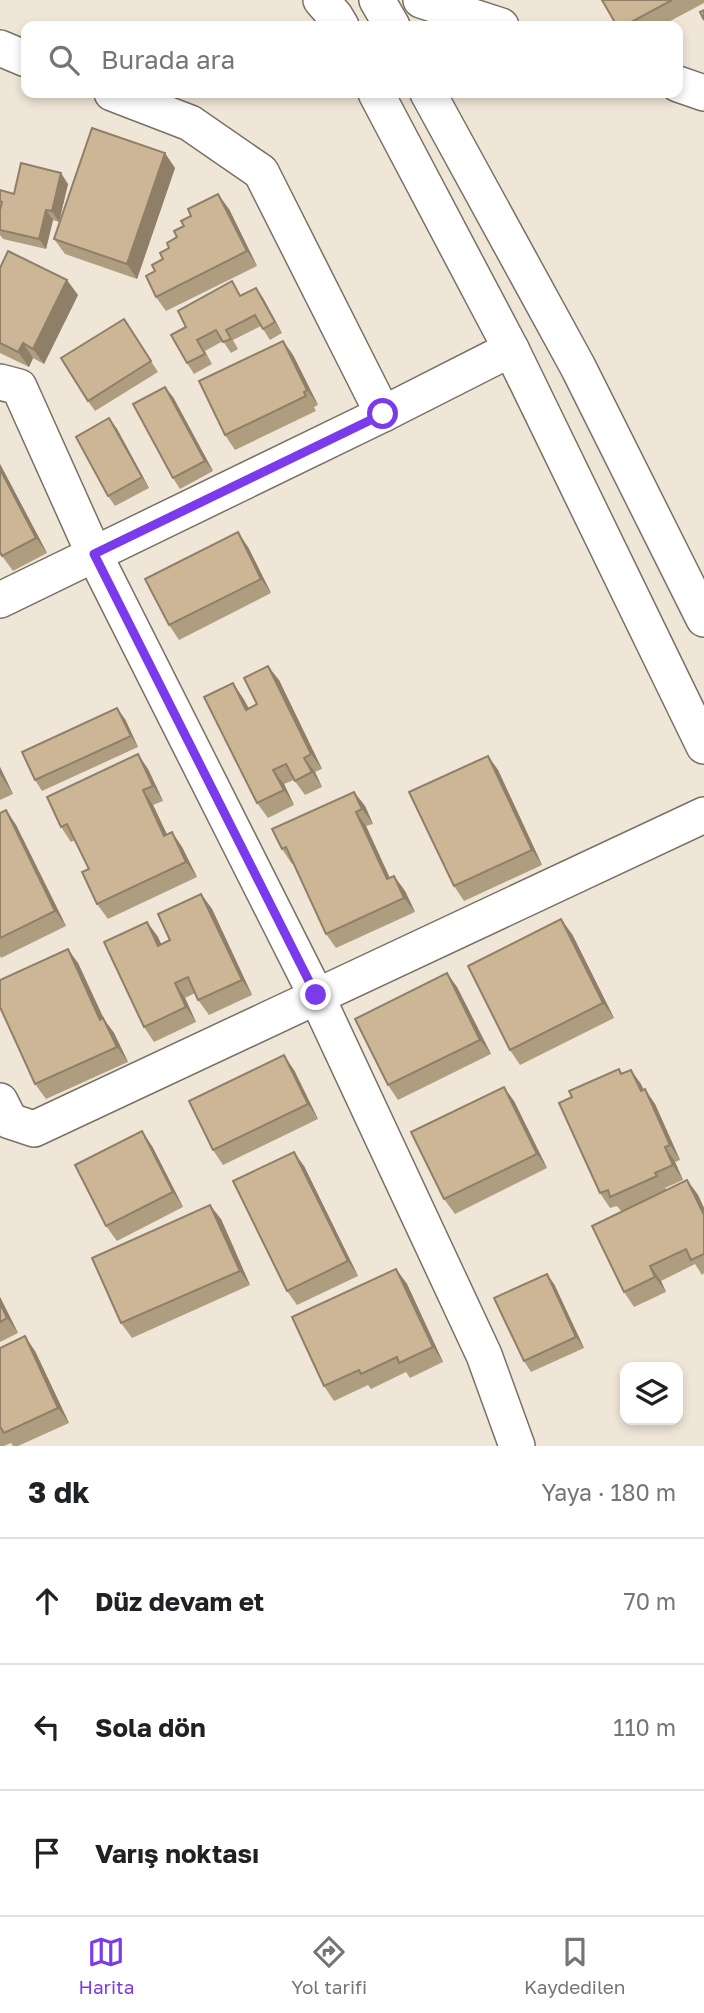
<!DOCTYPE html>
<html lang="tr">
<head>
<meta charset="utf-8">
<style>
	body { margin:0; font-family:"Golos Text",sans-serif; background:#f2f2f2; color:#202124 }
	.controls { position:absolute; right:21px; bottom:21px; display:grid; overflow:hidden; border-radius:14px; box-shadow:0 4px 10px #0003 }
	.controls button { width:63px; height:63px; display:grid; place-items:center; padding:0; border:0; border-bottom:2px solid #e0e0e0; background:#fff; color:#202124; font:35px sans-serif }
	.stop { position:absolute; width:21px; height:21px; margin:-16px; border:5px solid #7c3aed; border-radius:50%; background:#fff }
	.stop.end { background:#7c3aed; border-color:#fff; box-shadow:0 2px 7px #0008 }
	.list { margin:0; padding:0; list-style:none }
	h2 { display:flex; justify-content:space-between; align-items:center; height:91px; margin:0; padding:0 28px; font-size:30px }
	h2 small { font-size:23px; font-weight:400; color:#757577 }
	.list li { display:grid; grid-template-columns:46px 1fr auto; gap:21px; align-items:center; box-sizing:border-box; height:126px; padding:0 28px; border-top:2px solid #e0e0e0 }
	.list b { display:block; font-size:26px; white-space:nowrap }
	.list em { font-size:23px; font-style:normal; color:#757577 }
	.icon { flex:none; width:38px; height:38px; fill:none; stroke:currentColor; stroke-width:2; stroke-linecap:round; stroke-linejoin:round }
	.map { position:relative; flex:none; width:704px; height:1446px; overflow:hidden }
	.search { position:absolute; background:#fff; box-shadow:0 4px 10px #0003; left:21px; right:21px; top:21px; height:77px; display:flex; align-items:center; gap:18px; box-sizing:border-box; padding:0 24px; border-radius:14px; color:#757577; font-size:26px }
	.sheet { height:469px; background:#fff }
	nav { display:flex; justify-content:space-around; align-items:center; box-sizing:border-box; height:98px; border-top:2px solid #e0e0e0; background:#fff; font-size:19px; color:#757577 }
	nav a { display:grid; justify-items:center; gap:4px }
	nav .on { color:#7c3aed }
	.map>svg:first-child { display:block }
</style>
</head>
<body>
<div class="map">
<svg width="704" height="1446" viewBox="0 0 704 1446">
	<rect width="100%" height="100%" fill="#f0e6d8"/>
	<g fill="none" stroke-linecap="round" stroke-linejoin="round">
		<defs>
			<g id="street">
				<path d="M321,0L335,16L341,26"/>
				<path d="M377,0L392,26"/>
				<path d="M421,0L501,26"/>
				<path d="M0,48L26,59"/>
				<path d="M678,84L704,93"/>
				<path d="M112,93L190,123L261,172L383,414"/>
				<path d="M376,93L511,349L704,746"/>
				<path d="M428,93L578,367L704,619"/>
				<path d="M0,382L19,387L94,554L316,995L484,1355L517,1446"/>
				<path d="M0,600L383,414L511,349"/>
				<path d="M0,1101L10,1121L34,1129L704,815"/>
			</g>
		</defs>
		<!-- street casing -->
		<use href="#street" stroke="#797064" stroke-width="38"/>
		<!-- street -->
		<use href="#street" stroke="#fff" stroke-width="35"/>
	</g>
	<!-- wall -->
	<g fill="#af9d80">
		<path d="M602,0H704V3L661,26H617Z"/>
		<path d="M175,168L137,279L65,254L54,239Z"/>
		<path d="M68,184L59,222L53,220L46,249L3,239L0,235V190L14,194Z"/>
		<path d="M229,209L257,266L166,311L156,297L155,271L169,248Z"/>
		<path d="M0,268L78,295L44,364L33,358L29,367L0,353Z"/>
		<path d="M242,296L263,298L282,333L270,340L261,326L233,340L238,349L231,353L223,341L205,351L212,364L194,374L187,363L171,335Z"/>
		<path d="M124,319L158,372L95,411L88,401Z"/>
		<path d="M283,341L293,355L318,405L314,407L316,411L235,450L225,435Z"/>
		<path d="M173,397L213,471L180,489L173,478Z"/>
		<path d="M109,418L117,429L149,488L115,506L108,496Z"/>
		<path d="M0,464L47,553L13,571L2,556Z"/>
		<path d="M248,547L271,593L179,640L169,625Z"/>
		<path d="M279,680L322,769L315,772L322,787L305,795L294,780L284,784L294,805L268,818L257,803L243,698L249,708L257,704Z"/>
		<path d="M125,719L138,747L42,791L35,780Z"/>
		<path d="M488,756L498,770L542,865L464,901L454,886Z"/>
		<path d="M0,767L13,794L0,800Z"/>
		<path d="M148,769L163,801L153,805L167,835L172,832L182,847L197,877L108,919L97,904L89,869L75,840L71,842L61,827Z"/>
		<path d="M354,792L365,806L373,824L366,826L390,878L394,876L405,891L415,912L336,948L326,934L294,863L292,864L282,849Z"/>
		<path d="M6,810L16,825L66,926L1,958L0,956V813Z"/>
		<path d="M201,894L212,909L252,995L209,1015L198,1000L195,993L185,998L196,1022L154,1042L144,1027L147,922L158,937L161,945L170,940Z"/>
		<path d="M572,934L614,1018L520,1065L510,1050Z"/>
		<path d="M78,963L103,1018L114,1033L128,1062L46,1099L35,1084Z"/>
		<path d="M457,987L491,1054L398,1100L388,1085Z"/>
		<path d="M619,1069L622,1073L631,1070L644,1090L655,1104L680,1160L675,1162L683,1180L665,1188L667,1190L687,1180L698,1195L704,1208V1273L702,1275L695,1264L661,1281L666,1292L634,1307L624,1292L644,1201L621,1211L617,1206L610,1208L600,1193L572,1097Z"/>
		<path d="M294,1070L318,1119L223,1165L213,1150Z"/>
		<path d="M514,1101L547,1168L455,1214L444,1199Z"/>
		<path d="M152,1146L183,1207L117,1241L106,1226Z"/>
		<path d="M304,1166L358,1276L297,1305L287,1291Z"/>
		<path d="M221,1219L250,1285L132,1338L121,1323Z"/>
		<path d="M396,1269L407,1284L443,1362L410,1378L406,1372L371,1389L368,1385L334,1401L324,1386Z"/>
		<path d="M554,1284L584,1348L531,1372L524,1361Z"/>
		<path d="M0,1297L18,1333L0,1342Z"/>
		<path d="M0,1348L35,1351L69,1423L18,1446H13L11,1443L4,1446H0Z"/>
	</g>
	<!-- shaded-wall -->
	<g fill="#8f7f68">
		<path d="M165,153L175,168L137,279L127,264Z"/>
		<path d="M61,173L68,184L59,222L52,211Z"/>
		<path d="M218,194L229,209L257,266L247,251Z"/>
		<path d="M46,210L53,220L46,249L39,239Z"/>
		<path d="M67,280L78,295L44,364L33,349Z"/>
		<path d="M256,288L263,298L282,333L275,322Z"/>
		<path d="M283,341L293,355L318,405L307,390Z"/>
		<path d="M23,343L33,358L29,367L18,352Z"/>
		<path d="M165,387L173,397L213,471L205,461Z"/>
		<path d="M109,418L117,429L149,488L142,477Z"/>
		<path d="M0,464L47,553L36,538L0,469Z"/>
		<path d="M238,532L248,547L271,593L261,579Z"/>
		<path d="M268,666L279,680L322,769L311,754Z"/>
		<path d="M233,683L243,698L256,724L246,710Z"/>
		<path d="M117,708L125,719L138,747L131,736Z"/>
		<path d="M138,754L148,769L163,801L153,786Z"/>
		<path d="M488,756L498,770L542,865L532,850Z"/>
		<path d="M304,758L315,772L322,787L312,772Z"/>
		<path d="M0,767L13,794L0,774Z"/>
		<path d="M273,770L284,784L294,805L284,790Z"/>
		<path d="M143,790L153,805L175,851L164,836Z"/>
		<path d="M354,792L365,806L373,824L362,809Z"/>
		<path d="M6,810L16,825L66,926L55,911Z"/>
		<path d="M356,812L366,826L397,894L387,879Z"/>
		<path d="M172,832L182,847L197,877L186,862Z"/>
		<path d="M394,876L405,891L415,912L404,898Z"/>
		<path d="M201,894L212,909L252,995L242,980Z"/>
		<path d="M561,919L572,934L614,1018L603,1003Z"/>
		<path d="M147,922L158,937L169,961L158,946Z"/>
		<path d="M68,949L78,963L111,1034L100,1020Z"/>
		<path d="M447,973L457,987L491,1054L480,1040Z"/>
		<path d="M175,983L185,998L196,1022L186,1007Z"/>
		<path d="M103,1018L114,1033L128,1062L117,1047Z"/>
		<path d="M284,1055L294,1070L318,1119L308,1104Z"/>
		<path d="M631,1070L641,1084L651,1106L641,1091Z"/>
		<path d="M504,1087L514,1101L547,1168L537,1154Z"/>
		<path d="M645,1089L655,1104L680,1160L670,1145Z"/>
		<path d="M142,1131L152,1146L183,1207L173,1192Z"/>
		<path d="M665,1147L675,1162L683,1180L673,1165Z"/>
		<path d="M294,1152L304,1166L358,1276L348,1261Z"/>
		<path d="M687,1180L698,1195L704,1208V1215Z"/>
		<path d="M210,1205L221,1219L250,1285L240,1271Z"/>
		<path d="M650,1266L661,1281L666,1292L655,1277Z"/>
		<path d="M396,1269L407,1284L443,1362L433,1347Z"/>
		<path d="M547,1274L554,1284L584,1348L576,1337Z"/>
		<path d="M0,1297L18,1333L7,1318L0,1303Z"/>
		<path d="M25,1336L35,1351L69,1423L58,1408Z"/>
	</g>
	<!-- building -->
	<g fill="#ccb695" stroke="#8f7f68" stroke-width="2">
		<path d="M602,0H672L624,26H617Z"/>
		<path d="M704,10V20L700,12Z"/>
		<path d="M92,128L165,153L127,264L54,239Z"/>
		<path d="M21,163L61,173L52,211L46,210L39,239L0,230V210L2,202L0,201V190L14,194Z"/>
		<path d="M218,194L247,251L156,297L146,276L155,271L152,265L163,259L160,253L169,248L167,243L177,237L174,231L184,226L181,221L191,216L188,209Z"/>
		<path d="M8,251L67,280L33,349L23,343L18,352L0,343V268Z"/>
		<path d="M232,281L240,296L256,288L275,322L263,329L255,315L226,330L231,339L223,342L216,330L197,340L205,354L187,363L171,335L186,327L178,311Z"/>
		<path d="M124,319L151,361L88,401L61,358Z"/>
		<path d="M283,341L307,390L304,392L306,396L225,435L199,381Z"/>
		<path d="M165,387L205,461L173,478L133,404Z"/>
		<path d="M109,418L142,477L108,496L76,437Z"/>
		<path d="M0,469L36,538L2,556L0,552Z"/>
		<path d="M238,532L261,579L169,625L145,579Z"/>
		<path d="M268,666L311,754L304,758L312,772L295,781L286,764L273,770L284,790L257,803L204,697L233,683L246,710L257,704L244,678Z"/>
		<path d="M117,708L131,736L35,780L22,752Z"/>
		<path d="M138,754L153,786L143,790L164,836L172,832L186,862L97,904L82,872L89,869L67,824L61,827L47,797Z"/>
		<path d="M488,756L532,850L454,886L409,792Z"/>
		<path d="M354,792L362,809L356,812L387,879L394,876L404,898L326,934L286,847L282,849L272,829Z"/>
		<path d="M6,810L55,911L0,938V813Z"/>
		<path d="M201,894L242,980L198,1000L188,977L175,983L186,1007L144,1027L104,942L147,922L158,946L170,940L158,914Z"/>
		<path d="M561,919L603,1003L510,1050L468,966Z"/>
		<path d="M68,949L100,1020L103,1018L117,1047L35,1084L0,1007V980Z"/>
		<path d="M447,973L480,1040L388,1085L355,1019Z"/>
		<path d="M284,1055L308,1104L213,1150L189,1101Z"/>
		<path d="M619,1069L621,1074L631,1070L641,1091L645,1089L670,1145L665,1147L673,1165L655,1173L657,1176L610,1197L608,1190L600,1193L559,1103L572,1097L569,1091Z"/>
		<path d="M504,1087L537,1154L444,1199L411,1132Z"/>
		<path d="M142,1131L173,1192L106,1226L75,1165Z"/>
		<path d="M294,1152L348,1261L287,1291L233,1181Z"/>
		<path d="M687,1180L704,1215V1254L691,1260L686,1249L650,1266L655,1277L624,1292L592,1226Z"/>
		<path d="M210,1205L240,1271L121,1323L92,1258Z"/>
		<path d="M396,1269L433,1347L399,1363L397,1357L361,1374L359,1370L324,1386L292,1317Z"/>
		<path d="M547,1274L576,1337L524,1361L494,1298Z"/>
		<path d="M0,1303L7,1318L0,1322Z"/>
		<path d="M25,1336L58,1408L4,1433L1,1428H0V1348Z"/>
	</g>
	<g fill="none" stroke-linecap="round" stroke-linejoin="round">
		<!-- route -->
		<path stroke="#7c3aed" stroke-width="9" d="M316,995L94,554L383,414"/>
	</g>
</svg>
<div class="controls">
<button><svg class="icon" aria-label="layers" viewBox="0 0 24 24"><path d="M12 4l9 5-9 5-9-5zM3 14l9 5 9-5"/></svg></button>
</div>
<div class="stop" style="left:383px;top:414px"></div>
<div class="stop end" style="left:316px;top:995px"></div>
<div class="search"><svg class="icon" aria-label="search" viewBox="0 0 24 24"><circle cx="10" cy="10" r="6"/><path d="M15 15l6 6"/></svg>Burada ara</div>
</div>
<section class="sheet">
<h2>3 dk<small>Yaya · 180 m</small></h2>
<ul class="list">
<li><svg class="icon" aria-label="ahead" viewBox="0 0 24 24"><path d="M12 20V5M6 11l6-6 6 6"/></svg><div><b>Düz devam et</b></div><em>70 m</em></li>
<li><svg class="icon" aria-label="left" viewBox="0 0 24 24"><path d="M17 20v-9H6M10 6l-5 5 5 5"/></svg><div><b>Sola dön</b></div><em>110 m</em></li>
<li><svg class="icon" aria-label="arrive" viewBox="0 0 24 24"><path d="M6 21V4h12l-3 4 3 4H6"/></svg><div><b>Varış noktası</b></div></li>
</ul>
</section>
<nav>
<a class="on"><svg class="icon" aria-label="map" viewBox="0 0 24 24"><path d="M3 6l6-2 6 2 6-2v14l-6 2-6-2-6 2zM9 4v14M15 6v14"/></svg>Harita</a>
<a><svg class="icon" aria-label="directions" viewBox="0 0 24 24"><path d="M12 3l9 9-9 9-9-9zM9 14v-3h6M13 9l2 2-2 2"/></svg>Yol tarifi</a>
<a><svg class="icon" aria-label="saved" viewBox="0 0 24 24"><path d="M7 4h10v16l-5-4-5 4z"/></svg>Kaydedilen</a>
</nav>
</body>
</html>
